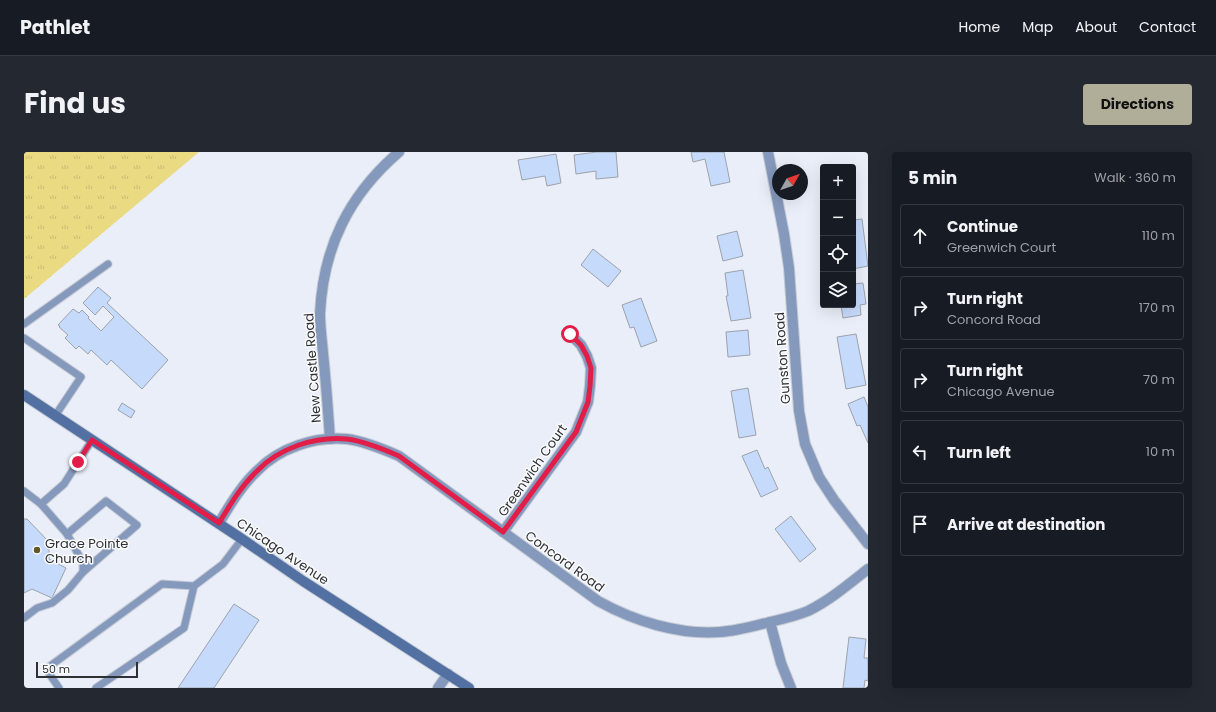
<!DOCTYPE html>
<html lang="en">
<head>
<meta charset="utf-8">
<style>
	body { margin:0; font-family:Poppins,sans-serif; background:#242831; color:#f1f3f6 }
	.controls { position:absolute; right:12px; top:12px; display:grid; overflow:hidden; border-radius:4px; box-shadow:0 4px 16px #0002 }
	.controls button { width:36px; height:36px; display:grid; place-items:center; padding:0; border:0; border-bottom:1px solid #363941; background:#171b24; color:#f1f3f6; font:20px sans-serif }
	.compass { position:absolute; left:748px; top:12px; width:36px; height:36px; border-radius:50%; background:#171b24; box-shadow:0 4px 16px #0002; rotate:50deg }
	.scale { position:absolute; left:12px; bottom:10px; width:102px; box-sizing:border-box; padding-left:4px; border:2px solid #2e3034; border-top:0; font-size:11px; line-height:14px; white-space:nowrap; color:#2e3034; -webkit-text-stroke:3px #fafbfd; paint-order:stroke }
	.stop { position:absolute; width:12px; height:12px; margin:-9px; border:3px solid #e11d48; border-radius:50%; background:#fff }
	.stop.end { background:#e11d48; border-color:#fff; box-shadow:0 1px 4px #0008 }
	.list { margin:0; padding:0; list-style:none }
	h2 { display:flex; justify-content:space-between; align-items:center; height:52px; margin:0; padding:0 16px; font-size:17px }
	h2 small { font-size:13px; font-weight:400; color:#9ea1a6 }
	.list li { display:grid; grid-template-columns:26px 1fr auto; gap:12px; align-items:center; box-sizing:border-box; height:64px; margin:0 8px 8px; padding:0 8px; border:1px solid #363941; border-radius:4px }
	.list b { display:block; font-size:15px; white-space:nowrap }
	.list p { margin:0; font-size:13px; white-space:nowrap; color:#9ea1a6 }
	.list em { font-size:13px; font-style:normal; color:#9ea1a6 }
	.icon { flex:none; width:22px; height:22px; fill:none; stroke:currentColor; stroke-width:2; stroke-linecap:round; stroke-linejoin:round }
	.map { position:relative; flex:none; width:844px; height:536px; overflow:hidden; border-radius:4px }
	header { display:flex; align-items:center; gap:24px; box-sizing:border-box; height:56px; padding:0 20px; background:#171b24; border-bottom:1px solid #363941 }
	header strong { font-size:19px }
	nav { display:flex; gap:22px; margin-inline-start:auto; font-size:14px }
	.intro { display:flex; align-items:center; justify-content:space-between; box-sizing:border-box; height:96px; padding:0 24px }
	h1 { margin:0; font-size:28px }
	.button { padding:10px 18px; border-radius:4px; background:#b0ae98; color:#111; font-size:14px; font-weight:700 }
	main { display:flex; gap:24px; padding:0 24px }
	aside { flex:1; background:#171b24; border-radius:4px; box-shadow:0 4px 16px #0002 }
	.map>svg:first-child { display:block }
</style>
</head>
<body>
<header>
<strong>Pathlet</strong>
<nav><a>Home</a><a>Map</a><a>About</a><a>Contact</a></nav>
</header>
<div class="intro"><h1>Find us</h1><a class="button">Directions</a></div>
<main>
<div class="map">
<svg width="844" height="536" viewBox="0 0 844 536">
	<defs>
		<pattern id="grass-tufts" width="24" height="20" patternUnits="userSpaceOnUse"><rect width="24" height="20" fill="#eadb83"/><path d="M3 7l-1-3M5 7V3M7 7l1-3M15 17l-1-3M17 17v-4M19 17l1-3" fill="none" stroke="#c9bc72"/></pattern>
	</defs>
	<rect width="100%" height="100%" fill="#e9eef8"/>
	<!-- grass -->
	<path fill="url(#grass-tufts)" d="M0,0H175L0,147Z"/>
	<!-- building -->
	<g fill="#c6dafc" stroke="#9da2ab">
		<path d="M573,0H592L594,25L572,27V19L552,22L550,3Z"/>
		<path d="M667,0H700L706,30L687,34L681,7L669,10Z"/>
		<path d="M532,2L537,31L523,34L521,24L498,28L494,8Z"/>
		<path d="M838,67L844,114L829,117V68Z"/>
		<path d="M713,79L719,104L699,109L693,84Z"/>
		<path d="M569,97L597,119L584,135L557,113Z"/>
		<path d="M719,118L727,166L707,169L702,144H704L701,121Z"/>
		<path d="M839,131L842,152L836,153L837,163L819,166L817,153H829V132Z"/>
		<path d="M74,135L87,146L83,151L144,208L118,237L87,208L83,213L67,198L64,202L55,194L52,197L41,186L44,183L35,175L36,174L34,173L49,157L55,161L58,158L65,165L64,166L77,179L90,165L79,154L71,163L59,151Z"/>
		<path d="M617,146L633,189L617,195L610,175L606,176L598,153Z"/>
		<path d="M724,178L726,203L704,205L702,180Z"/>
		<path d="M832,182L842,233L822,237L813,185Z"/>
		<path d="M724,236L732,283L715,286L707,239Z"/>
		<path d="M840,245L844,255V291L836,273L833,274L824,252Z"/>
		<path d="M98,251L111,259L107,266L94,258Z"/>
		<path d="M733,298L741,317L744,315L754,337L737,345L718,304Z"/>
		<path d="M767,364L792,397L776,410L751,377Z"/>
		<path d="M0,367H3L25,390V407L42,416L28,446L8,437L0,441Z"/>
		<path d="M210,452L235,468L190,536H154Z"/>
		<path d="M825,485L842,487L840,506H844V529L841,528L840,536H819Z"/>
	</g>
	<g fill="none" stroke-linecap="round" stroke-linejoin="round">
		<defs>
			<g id="lane">
				<path d="M0,172L84,112"/>
				<path d="M0,186L57,225L31,264"/>
				<path d="M0,339L17,352L40,332L68,288"/>
				<path d="M43,382L82,349L113,373L59,420"/>
				<path d="M0,466L13,456L28,451L44,438L59,420V411L43,382L17,352"/>
				<path d="M35,536L22,517L138,432L170,434L199,412L218,387"/>
				<path d="M72,536L160,476L170,434"/>
			</g>
			<g id="street">
				<path d="M744,0L760,82L765,116L775,259L781,292L795,325L810,348L844,392"/>
				<path d="M306,287C304,258 302,230 299,201C298,189 296,175 296,162C299,95 325,43 375,0"/>
				<path d="M195,371C206,353 217,334 233,319C255,296 291,284 323,287C340,289 359,297 375,304L574,449C610,469 654,483 696,480C713,479 730,474 746,470C759,467 772,464 784,459C806,448 825,432 844,417"/>
				<path d="M479,380L552,280L564,250L566,234L567,216L563,204L557,193L546,182"/>
				<path d="M746,470L757,511L767,536"/>
				<path d="M414,536L424,522"/>
			</g>
			<path id="secondary" d="M0,243L218,387L279,429L445,536"/>
		</defs>
		<!-- lane casing -->
		<use href="#lane" stroke="#c7ccd5" stroke-width="9"/>
		<!-- street casing -->
		<use href="#street" stroke="#c7ccd5" stroke-width="12"/>
		<!-- secondary casing -->
		<use href="#secondary" stroke="#c7ccd5" stroke-width="12"/>
		<!-- lane -->
		<use href="#lane" stroke="#8599bd" stroke-width="7"/>
		<!-- street -->
		<use href="#street" stroke="#8599bd" stroke-width="10"/>
		<!-- secondary -->
		<use href="#secondary" stroke="#5370a3" stroke-width="10"/>
	</g>
	<g fill="none" stroke-linecap="round" stroke-linejoin="round">
		<!-- route -->
		<path stroke="#e11d48" stroke-width="5" d="M54,310L68,288L195,371C206,353 217,334 233,319C255,296 291,284 323,287C340,289 359,297 375,304L479,380L552,280L564,250L566,234L567,216L563,204L557,193L546,182"/>
	</g>
	<!-- markers -->
	<circle fill="#615925" stroke="#fafbfd" stroke-width="1.5" cx="13" cy="398" r="4"/>
	<g text-anchor="middle" stroke-width="3" stroke-linejoin="round" paint-order="stroke">
		<!-- street labels -->
		<g font-size="13" fill="#2e3034" stroke="#fafbfd">
			<text transform="translate(758 206) rotate(-94)" y="5">Gunston Road</text>
			<text transform="translate(288 216) rotate(-94)" y="5">New Castle Road</text>
			<text transform="translate(508 318) rotate(-55)" y="5">Greenwich Court</text>
			<text transform="translate(259 399) rotate(34)" y="5">Chicago Avenue</text>
			<text transform="translate(541 409) rotate(36)" y="5">Concord Road</text>
		</g>
		<!-- poi labels -->
		<g font-size="13" fill="#2e3034" stroke="#fafbfd" text-anchor="start">
			<text x="21" y="396">Grace Pointe<tspan x="21" dy="15">Church</tspan></text>
		</g>
	</g>
</svg>
<div class="controls">
<button>+</button>
<button>−</button>
<button><svg class="icon" aria-label="locate" viewBox="0 0 24 24"><circle cx="12" cy="12" r="6"/><path d="M12 2v4M12 18v4M2 12h4M18 12h4"/></svg></button>
<button><svg class="icon" aria-label="layers" viewBox="0 0 24 24"><path d="M12 4l9 5-9 5-9-5zM3 14l9 5 9-5"/></svg></button>
</div>
<svg class="compass" viewBox="-18 -18 36 36"><path d="M0-13l5 13h-10z" fill="#e53935"/><path d="M0 13l5-13h-10z" fill="#9ea1a6"/></svg>
<div class="scale">50 m</div>
<div class="stop" style="left:546px;top:182px"></div>
<div class="stop end" style="left:54px;top:310px"></div>
</div>
<aside>
<h2>5 min<small>Walk · 360 m</small></h2>
<ul class="list">
<li><svg class="icon" aria-label="ahead" viewBox="0 0 24 24"><path d="M12 20V5M6 11l6-6 6 6"/></svg><div><b>Continue</b><p>Greenwich Court</p></div><em>110 m</em></li>
<li><svg class="icon" aria-label="right" viewBox="0 0 24 24"><path d="M7 20v-9h11M14 6l5 5-5 5"/></svg><div><b>Turn right</b><p>Concord Road</p></div><em>170 m</em></li>
<li><svg class="icon" aria-label="right" viewBox="0 0 24 24"><path d="M7 20v-9h11M14 6l5 5-5 5"/></svg><div><b>Turn right</b><p>Chicago Avenue</p></div><em>70 m</em></li>
<li><svg class="icon" aria-label="left" viewBox="0 0 24 24"><path d="M17 20v-9H6M10 6l-5 5 5 5"/></svg><div><b>Turn left</b></div><em>10 m</em></li>
<li><svg class="icon" aria-label="arrive" viewBox="0 0 24 24"><path d="M6 21V4h12l-3 4 3 4H6"/></svg><div><b>Arrive at destination</b></div></li>
</ul>
</aside>
</main>
</body>
</html>
